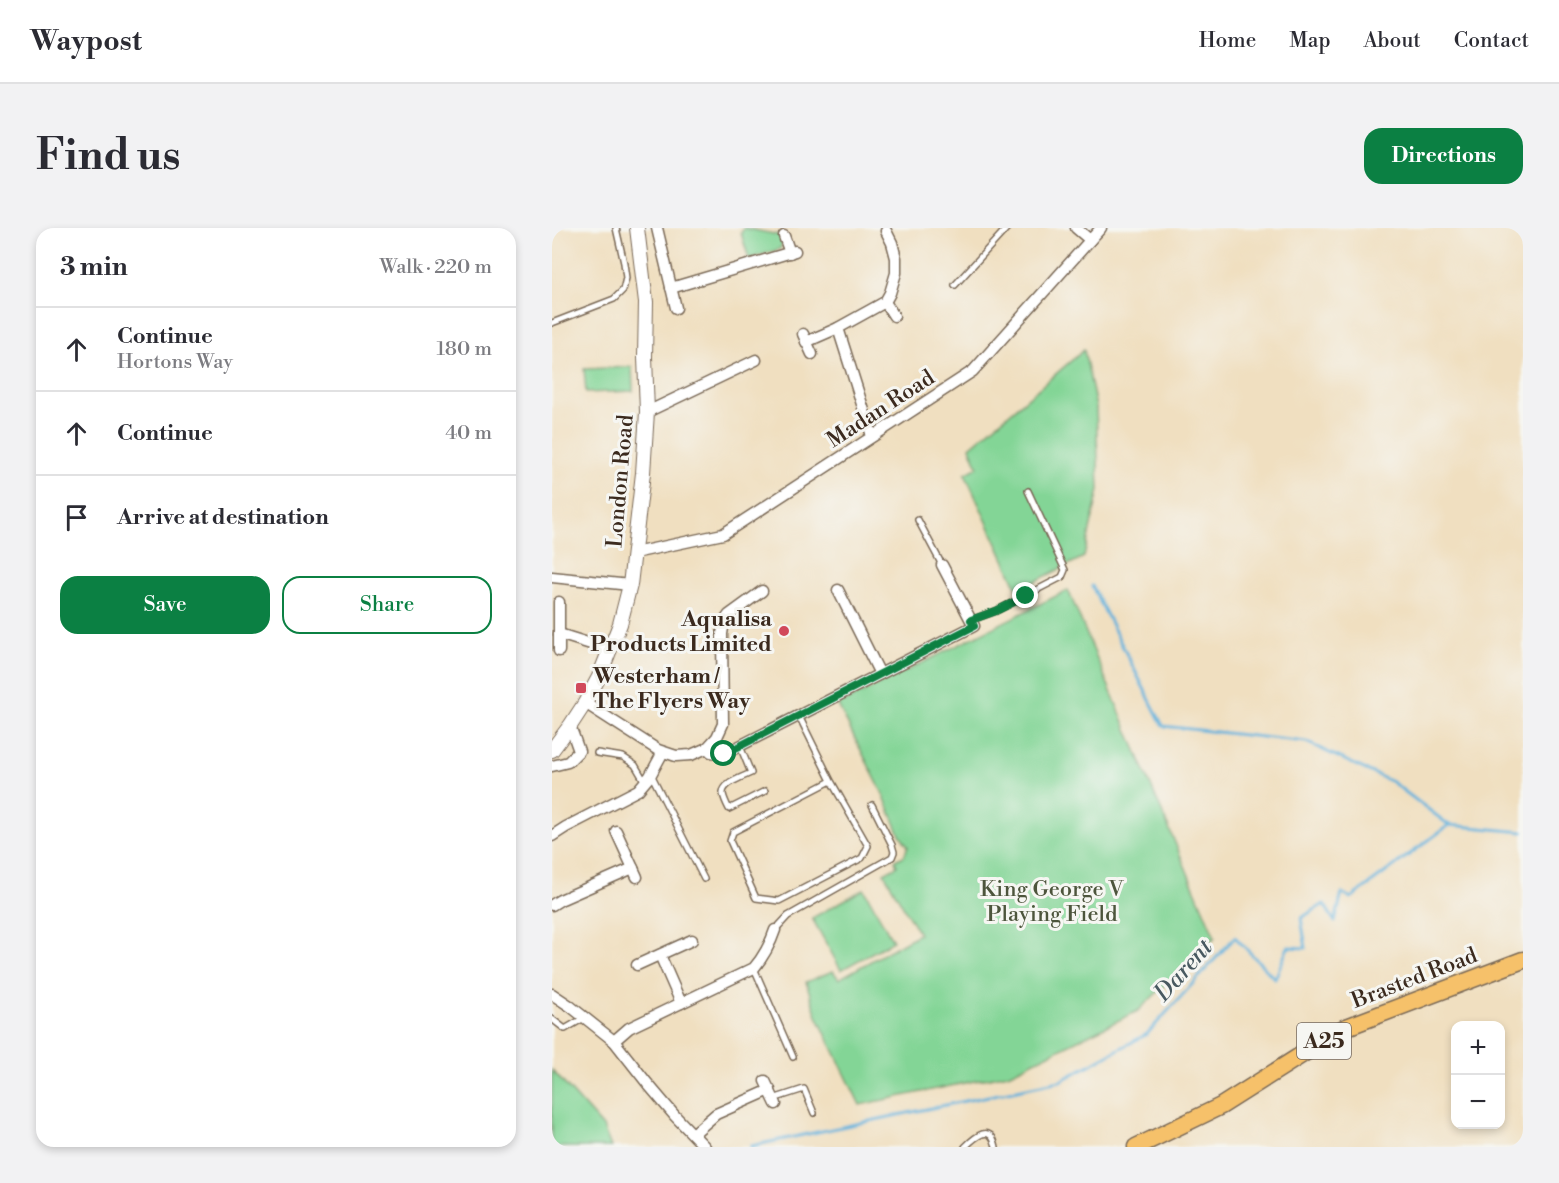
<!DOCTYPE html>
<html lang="en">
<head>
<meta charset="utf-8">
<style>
	body { margin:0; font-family:"Libre Bodoni",serif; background:#f2f2f3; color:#2b2b33 }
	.controls { position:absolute; right:18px; bottom:18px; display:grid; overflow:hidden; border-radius:12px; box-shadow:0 3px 9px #0003 }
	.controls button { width:54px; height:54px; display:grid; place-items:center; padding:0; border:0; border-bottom:2px solid #e1e1e2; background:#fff; color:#2b2b33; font:30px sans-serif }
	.stop { position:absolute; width:18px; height:18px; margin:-14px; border:4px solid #0b8043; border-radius:50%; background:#fff }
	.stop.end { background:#0b8043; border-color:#fff; box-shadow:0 2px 6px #0008 }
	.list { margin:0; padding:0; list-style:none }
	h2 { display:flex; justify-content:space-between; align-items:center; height:78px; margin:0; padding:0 24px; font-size:26px }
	h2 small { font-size:20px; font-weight:400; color:#7c7c81 }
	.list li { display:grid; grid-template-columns:39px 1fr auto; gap:18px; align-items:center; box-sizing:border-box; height:84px; padding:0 24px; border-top:2px solid #e1e1e2 }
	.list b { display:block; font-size:22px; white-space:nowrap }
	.list p { margin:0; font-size:20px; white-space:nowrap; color:#7c7c81 }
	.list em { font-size:20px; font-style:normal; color:#7c7c81 }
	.actions { display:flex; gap:12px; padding:18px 24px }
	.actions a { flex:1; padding:14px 0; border:2px solid #0b8043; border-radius:18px; text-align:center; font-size:21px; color:#0b8043 }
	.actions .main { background:#0b8043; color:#fff }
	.icon { flex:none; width:33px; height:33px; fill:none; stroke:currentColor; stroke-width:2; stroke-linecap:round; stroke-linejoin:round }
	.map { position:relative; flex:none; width:971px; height:919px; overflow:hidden; border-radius:18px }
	header { display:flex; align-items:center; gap:36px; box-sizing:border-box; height:84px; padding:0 30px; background:#fff; border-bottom:2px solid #e1e1e2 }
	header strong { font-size:28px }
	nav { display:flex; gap:33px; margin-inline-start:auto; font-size:21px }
	.intro { display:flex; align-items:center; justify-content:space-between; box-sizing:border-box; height:144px; padding:0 36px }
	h1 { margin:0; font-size:42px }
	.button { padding:15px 27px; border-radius:18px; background:#0b8043; color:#fff; font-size:21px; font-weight:700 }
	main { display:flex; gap:36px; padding:0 36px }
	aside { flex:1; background:#fff; border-radius:18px; box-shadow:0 3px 9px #0003 }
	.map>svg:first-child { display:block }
</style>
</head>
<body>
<header>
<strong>Waypost</strong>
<nav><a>Home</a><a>Map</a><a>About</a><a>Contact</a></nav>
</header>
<div class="intro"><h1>Find us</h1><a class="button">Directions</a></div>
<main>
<aside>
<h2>3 min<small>Walk · 220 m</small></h2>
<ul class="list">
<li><svg class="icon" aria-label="ahead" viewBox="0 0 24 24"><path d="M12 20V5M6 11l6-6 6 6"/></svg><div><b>Continue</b><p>Hortons Way</p></div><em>180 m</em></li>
<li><svg class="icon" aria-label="ahead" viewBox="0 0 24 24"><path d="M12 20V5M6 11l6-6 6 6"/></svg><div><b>Continue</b></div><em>40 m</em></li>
<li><svg class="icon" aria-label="arrive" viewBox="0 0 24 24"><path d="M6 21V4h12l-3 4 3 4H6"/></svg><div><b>Arrive at destination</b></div></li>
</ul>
<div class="actions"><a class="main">Save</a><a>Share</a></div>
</aside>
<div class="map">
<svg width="971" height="919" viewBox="0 0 971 919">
	<rect width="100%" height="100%" fill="#f6f6f2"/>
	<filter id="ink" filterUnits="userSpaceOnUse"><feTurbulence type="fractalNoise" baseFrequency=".0167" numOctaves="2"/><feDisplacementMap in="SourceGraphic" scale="12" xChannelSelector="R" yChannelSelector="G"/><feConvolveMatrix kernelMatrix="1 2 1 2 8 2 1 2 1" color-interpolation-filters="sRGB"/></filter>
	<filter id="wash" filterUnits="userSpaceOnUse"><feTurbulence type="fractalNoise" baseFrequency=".008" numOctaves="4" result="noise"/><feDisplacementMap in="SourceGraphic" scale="24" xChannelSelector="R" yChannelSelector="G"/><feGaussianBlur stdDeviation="1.35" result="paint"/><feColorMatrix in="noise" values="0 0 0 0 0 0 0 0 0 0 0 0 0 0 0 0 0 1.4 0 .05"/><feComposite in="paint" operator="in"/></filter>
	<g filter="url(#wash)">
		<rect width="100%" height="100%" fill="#f0dfc0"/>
		<!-- green -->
		<g fill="#83d596" stroke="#5f805a" stroke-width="1.5">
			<path d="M192,0L227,7L230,16L228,21L197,31L189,5Z"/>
			<path d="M532,122L544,179L547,262L532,329L466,362L413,246L426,239L418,219Z"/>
			<path d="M80,139L81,163L34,165L32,141Z"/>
			<path d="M516,362L663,709L586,783L456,846L308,877L265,788L254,754L281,743L287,751L367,706L332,645L345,638L343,632L352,628L356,618L348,607L331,566L286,477Z"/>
			<path d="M312,661L341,713L289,742L260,690Z"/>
			<path d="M0,842L51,899L59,919H0Z"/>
		</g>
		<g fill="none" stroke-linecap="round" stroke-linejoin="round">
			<!-- stream -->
			<g stroke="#60b1db" stroke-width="3">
				<path d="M540,358L611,498L754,514L840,554L897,597"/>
				<path d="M199,919V918L508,853L595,806L683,709L723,751L736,719L754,720L749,690L772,676L783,694L790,665L799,670L897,597L971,604"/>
			</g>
		</g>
	</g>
	<g filter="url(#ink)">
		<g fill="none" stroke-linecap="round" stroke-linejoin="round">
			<defs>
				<g id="service">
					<path d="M403,57L455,0"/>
					<path d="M0,95L62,71L71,62L74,50L72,35L64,0"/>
					<path d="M366,292L390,337"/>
					<path d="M419,392L444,383L510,349L513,342L476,263"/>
					<path d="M247,488L279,553L181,604L178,613L204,670L227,673L310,630L316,618L279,553"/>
					<path d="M188,518L199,545C191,549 170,555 171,566C172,571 175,577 177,581L213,563"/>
					<path d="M45,525L71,529L83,537L93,554"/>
					<path d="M99,546L152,651"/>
					<path d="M223,702L236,688L340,629L342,624L340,617L320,577"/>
					<path d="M202,740L241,829"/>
					<path d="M0,791L13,801L32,790"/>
					<path d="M221,871L252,861L262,885"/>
					<path d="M413,919C424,908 439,895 444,919"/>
				</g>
				<g id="minor">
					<path d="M105,0L124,80"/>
					<path d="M524,0L538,12"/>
					<path d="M232,8L238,25"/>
					<path d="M119,60L243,23"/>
					<path d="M333,74L342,88"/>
					<path d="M286,100L320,208"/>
					<path d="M251,106L260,126"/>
					<path d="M254,114L286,100L333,74L338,65L344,45V30L340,15L334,3"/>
					<path d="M95,184L204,132"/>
					<path d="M82,325L171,306L421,143L549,0"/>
					<path d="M0,349L78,357"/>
					<path d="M286,362L328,446"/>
					<path d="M7,374V423"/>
					<path d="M7,406L58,422"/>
					<path d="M33,475L106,522L124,528L139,527L155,520L165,509L171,496L170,406L172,394L177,387L210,363"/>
					<path d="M155,520L159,524L172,526L422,398L390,337"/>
					<path d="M0,538L16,534L27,523L18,498"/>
					<path d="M64,603L85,649"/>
					<path d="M0,608L14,599L86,562L98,548L111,524"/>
					<path d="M0,677L8,672L81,640"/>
					<path d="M108,727L129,775"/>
					<path d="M85,737L140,712"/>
					<path d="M0,766L18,778L62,813L95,855L123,888L153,919"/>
					<path d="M62,813L77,800L202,740C212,728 218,717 223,702"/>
					<path d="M213,853L224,876"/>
					<path d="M141,906L164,886L218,862"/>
				</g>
				<path id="tertiary" d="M0,522L18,498L33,475L47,449L68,396L78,357L91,245L95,184L93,129L94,74L85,0"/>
				<path id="primary" d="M584,919L669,878L792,800L971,732"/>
			</defs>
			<!-- service casing -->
			<use href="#service" stroke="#7a6957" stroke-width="8"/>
			<!-- minor casing -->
			<use href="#minor" stroke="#7a6957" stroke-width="13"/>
			<!-- tertiary casing -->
			<use href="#tertiary" stroke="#7a6957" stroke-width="16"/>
			<!-- primary casing -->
			<use href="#primary" stroke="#7a6957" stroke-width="19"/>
			<!-- service -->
			<use href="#service" stroke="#fff" stroke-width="5"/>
			<!-- minor -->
			<use href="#minor" stroke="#fff" stroke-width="10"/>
			<!-- tertiary -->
			<use href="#tertiary" stroke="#fff" stroke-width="14"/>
			<!-- primary -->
			<use href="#primary" stroke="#f6c16b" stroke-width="16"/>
		</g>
	</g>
	<g fill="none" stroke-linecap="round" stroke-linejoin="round" filter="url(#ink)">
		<!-- route -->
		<path stroke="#0b8043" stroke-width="8" d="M172,526L422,398L419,392L444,383L474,368"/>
	</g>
	<!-- markers -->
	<g fill="#d1495b" stroke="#f6f6f2" stroke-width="2">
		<circle cx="232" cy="403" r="6"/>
		<rect x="23" y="454" width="12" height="12" rx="3"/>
	</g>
	<g text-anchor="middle" stroke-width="6" stroke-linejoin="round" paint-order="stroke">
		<!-- shield labels -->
		<rect fill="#f6f6f2" stroke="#73675e" stroke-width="1.5" x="745" y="795" width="54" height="36" rx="4.5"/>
		<g font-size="21" font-weight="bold" fill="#3b2a1e">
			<text x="772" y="820">A25</text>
		</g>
		<!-- street labels -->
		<g font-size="22" fill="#3b2a1e" stroke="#f6f6f2">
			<text transform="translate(328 180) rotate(-33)" y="8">Madan Road</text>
			<text transform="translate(67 253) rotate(-85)" y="8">London Road</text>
			<text transform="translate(862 749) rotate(-21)" y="8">Brasted Road</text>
		</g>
		<!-- poi labels -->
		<g font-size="22" font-weight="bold" fill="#3b2a1e" stroke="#f6f6f2" text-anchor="end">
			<text x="220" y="398">Aqualisa<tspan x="220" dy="25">Products Limited</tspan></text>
			<text x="41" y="455" text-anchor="start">Westerham /<tspan x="41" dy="25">The Flyers Way</tspan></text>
		</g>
		<!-- park labels -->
		<g font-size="22" fill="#4d553c" stroke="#f6f6f2">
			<text x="500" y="668">King George V<tspan x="500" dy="25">Playing Field</tspan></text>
		</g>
		<!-- water labels -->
		<g font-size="24" font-style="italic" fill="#485960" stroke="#f6f6f2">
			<text transform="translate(631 742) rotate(-48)" y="8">Darent</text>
		</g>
	</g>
</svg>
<div class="controls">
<button>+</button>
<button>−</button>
</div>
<div class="stop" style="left:172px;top:526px"></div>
<div class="stop end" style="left:474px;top:368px"></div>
</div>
</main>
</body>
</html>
